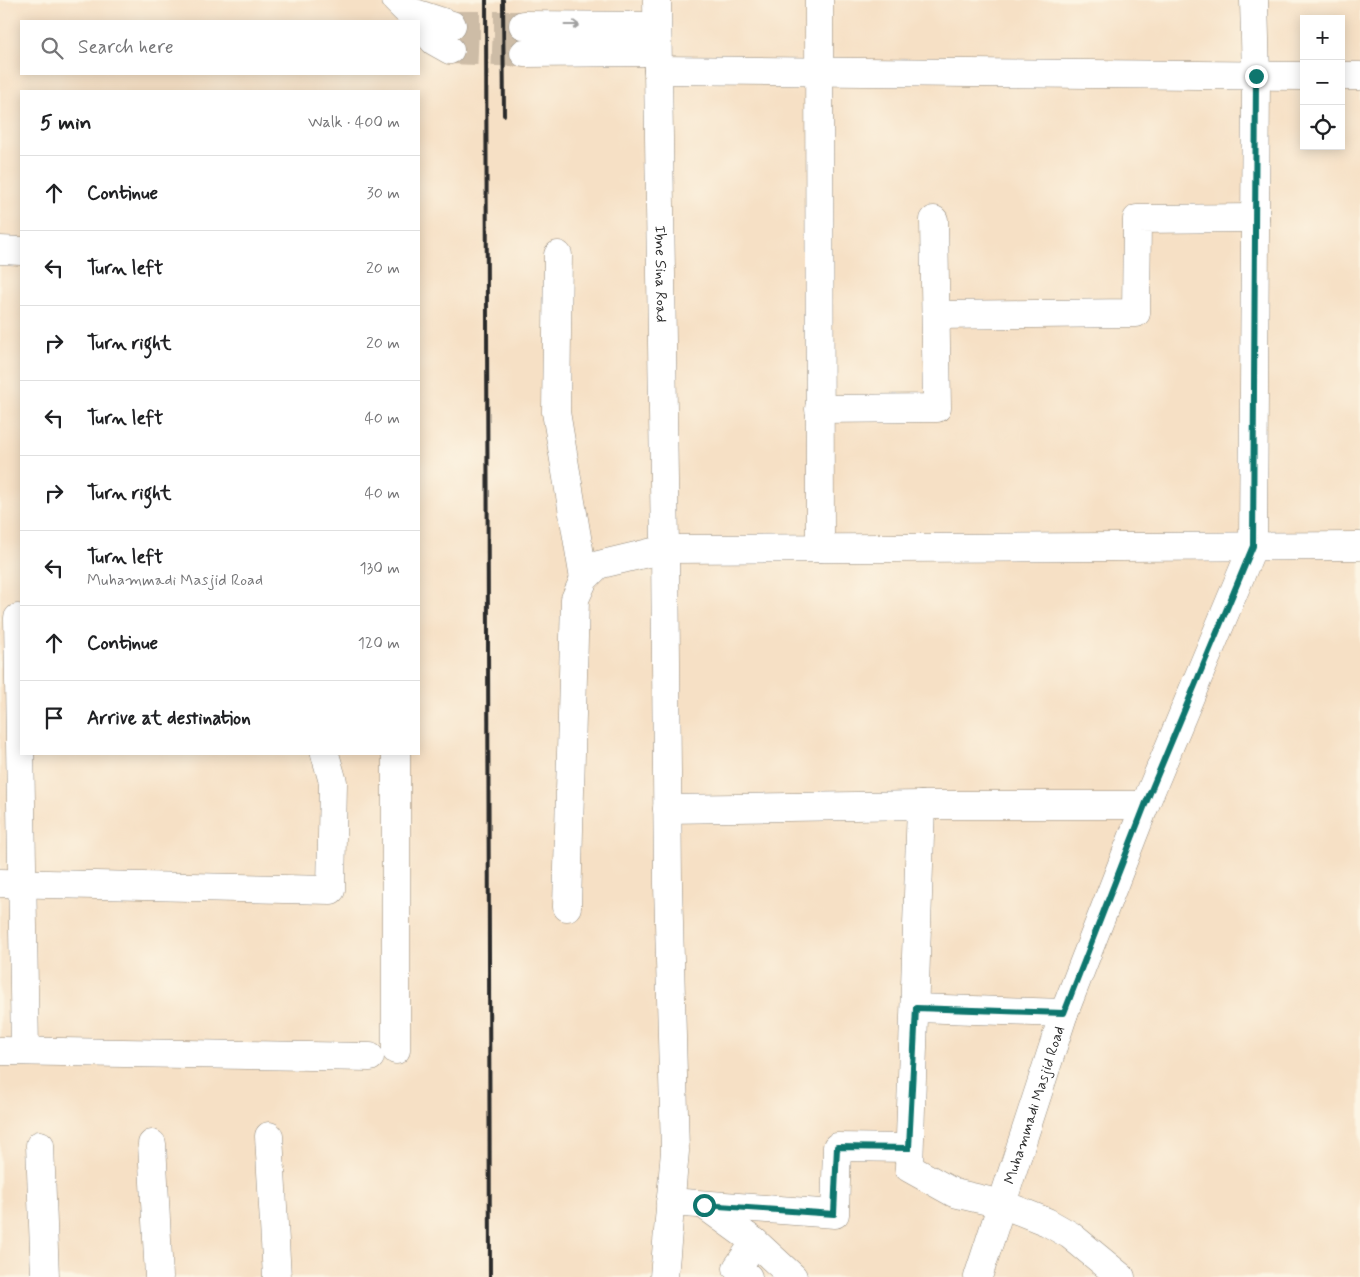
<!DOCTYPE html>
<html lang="en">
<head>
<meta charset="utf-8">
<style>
	body { margin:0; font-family:Mynerve,sans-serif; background:#f6f6f6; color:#202124 }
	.controls { position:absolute; right:15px; top:15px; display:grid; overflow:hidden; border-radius:0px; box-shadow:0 2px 12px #0003 }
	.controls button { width:45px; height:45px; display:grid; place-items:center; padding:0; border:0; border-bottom:1px solid #e0e0e0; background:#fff; color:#202124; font:25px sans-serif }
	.stop { position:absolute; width:15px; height:15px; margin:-11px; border:4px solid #0f766e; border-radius:50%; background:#fff }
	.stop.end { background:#0f766e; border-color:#fff; box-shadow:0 1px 5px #0008 }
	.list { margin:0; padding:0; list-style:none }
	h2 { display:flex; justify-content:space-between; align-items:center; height:65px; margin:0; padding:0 20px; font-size:21px }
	h2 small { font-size:16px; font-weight:400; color:#757577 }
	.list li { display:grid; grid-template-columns:32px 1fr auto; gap:15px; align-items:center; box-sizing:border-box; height:75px; padding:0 20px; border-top:1px solid #e0e0e0 }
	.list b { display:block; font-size:19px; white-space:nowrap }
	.list p { margin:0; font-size:16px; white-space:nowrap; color:#757577 }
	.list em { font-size:16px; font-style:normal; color:#757577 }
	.icon { flex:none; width:28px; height:28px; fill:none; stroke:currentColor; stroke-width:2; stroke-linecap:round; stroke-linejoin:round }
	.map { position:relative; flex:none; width:1360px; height:1277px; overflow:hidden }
	.search { position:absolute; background:#fff; box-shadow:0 2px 12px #0003; left:20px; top:20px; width:400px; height:55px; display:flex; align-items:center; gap:12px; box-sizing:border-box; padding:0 18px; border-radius:0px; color:#757577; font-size:19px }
	.panel { position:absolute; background:#fff; box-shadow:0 2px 12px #0003; left:20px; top:90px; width:400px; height:665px; border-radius:0px }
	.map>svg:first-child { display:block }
</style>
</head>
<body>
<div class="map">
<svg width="1360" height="1277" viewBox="0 0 1360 1277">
	<rect width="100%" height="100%" fill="#fcf5e5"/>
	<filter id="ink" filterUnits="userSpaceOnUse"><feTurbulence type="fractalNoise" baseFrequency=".02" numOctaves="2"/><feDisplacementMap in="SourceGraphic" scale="10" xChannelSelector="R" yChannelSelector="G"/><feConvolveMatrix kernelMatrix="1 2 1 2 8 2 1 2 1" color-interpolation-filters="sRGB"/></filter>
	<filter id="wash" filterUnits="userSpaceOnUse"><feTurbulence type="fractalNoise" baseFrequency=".0096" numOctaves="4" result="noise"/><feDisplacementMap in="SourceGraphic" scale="20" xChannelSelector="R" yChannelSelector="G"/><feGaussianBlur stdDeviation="1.12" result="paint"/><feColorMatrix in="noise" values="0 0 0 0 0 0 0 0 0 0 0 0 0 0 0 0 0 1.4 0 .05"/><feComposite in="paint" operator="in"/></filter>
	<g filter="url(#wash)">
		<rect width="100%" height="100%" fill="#f6e0c5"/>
	</g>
	<g filter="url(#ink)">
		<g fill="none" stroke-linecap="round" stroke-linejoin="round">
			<!-- minor-tunnel -->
			<g stroke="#cdbca6" stroke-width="28" stroke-dasharray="28 14" stroke-linecap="butt">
				<path d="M452,25H523"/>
				<path d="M450,50L524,53"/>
			</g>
			<defs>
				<g id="minor">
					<path d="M396,0L406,10L452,25"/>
					<path id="s1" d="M657,0L665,549L668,884L675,1151L664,1277"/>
					<path d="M819,0L820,548"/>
					<path d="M419,24L434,41L450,50"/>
					<path d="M523,25L657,26"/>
					<path d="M524,53L657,52"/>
					<path d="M658,70L1304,76"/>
					<path d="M1341,76H1360"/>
					<path d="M0,250L21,251"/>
					<path d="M558,255L556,412L584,579"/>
					<path d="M936,315L1136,313L1137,219L1255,218"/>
					<path d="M819,409L937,408L934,220"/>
					<path d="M18,618L25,1051"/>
					<path d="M921,805L909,1168L954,1193L1002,1204L1047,1222L1070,1235L1121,1277"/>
					<path d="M667,809L921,805H1145"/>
					<path d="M0,883L331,890L333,782L325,754"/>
					<path d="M567,907L575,599L584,579L598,565L665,549L1360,546"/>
					<path d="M916,1008L1064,1013"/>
					<path d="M396,1050V754"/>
					<path d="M0,1051L370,1057"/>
					<path d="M269,1136L277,1277"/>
					<path d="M152,1144L159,1277"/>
					<path d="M40,1145L45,1277"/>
					<path d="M670,1202L835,1214L837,1147L909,1148"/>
					<path d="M704,1205L755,1242L737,1268L748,1277"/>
					<path d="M755,1242L793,1277"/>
					<path id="s2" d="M978,1277L1064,1013L1145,805L1253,546L1256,76L1254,0"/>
				</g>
			</defs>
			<!-- minor casing -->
			<use href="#minor" stroke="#908678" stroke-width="29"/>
			<!-- minor -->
			<use href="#minor" stroke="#fff" stroke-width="28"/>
			<!-- rail -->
			<g stroke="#2b2b2b" stroke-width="4">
				<path d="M486,0L490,1277"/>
				<path d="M503,0L504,115"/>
			</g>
		</g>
		<!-- one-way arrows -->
		<defs><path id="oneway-shaft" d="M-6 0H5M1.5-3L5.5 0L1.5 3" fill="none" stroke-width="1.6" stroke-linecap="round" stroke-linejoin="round" transform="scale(1.25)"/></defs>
		<use stroke="#a0a0a0" href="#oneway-shaft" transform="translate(572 25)"/>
	</g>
	<g fill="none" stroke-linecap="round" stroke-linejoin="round" filter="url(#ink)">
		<!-- route -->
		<path stroke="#0f766e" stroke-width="6" d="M704,1205L834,1214L837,1147L909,1148L916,1008L1064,1013L1145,805L1253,546L1256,76"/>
	</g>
	<g text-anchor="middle" stroke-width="4" stroke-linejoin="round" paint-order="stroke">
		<!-- street labels -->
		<g font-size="15" fill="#2b2b2b" stroke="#fcf5e5">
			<text dy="5" stroke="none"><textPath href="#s1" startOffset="274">Ibne Sina Road</textPath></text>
			<text dy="5" stroke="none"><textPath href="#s2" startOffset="181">Muhammadi Masjid Road</textPath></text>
		</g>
	</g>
</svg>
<div class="controls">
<button>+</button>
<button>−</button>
<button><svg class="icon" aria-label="locate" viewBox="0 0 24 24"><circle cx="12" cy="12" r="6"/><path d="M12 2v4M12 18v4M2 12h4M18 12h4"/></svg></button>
</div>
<div class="stop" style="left:704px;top:1205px"></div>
<div class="stop end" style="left:1256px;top:76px"></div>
<div class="search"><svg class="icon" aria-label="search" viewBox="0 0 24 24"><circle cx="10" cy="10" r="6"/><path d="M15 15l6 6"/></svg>Search here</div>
<section class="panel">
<h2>5 min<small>Walk · 400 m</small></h2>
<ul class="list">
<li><svg class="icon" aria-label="ahead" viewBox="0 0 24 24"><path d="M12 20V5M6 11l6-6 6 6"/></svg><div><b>Continue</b></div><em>30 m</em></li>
<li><svg class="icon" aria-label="left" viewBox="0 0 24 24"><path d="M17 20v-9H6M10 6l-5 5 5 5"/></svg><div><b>Turn left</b></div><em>20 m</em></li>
<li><svg class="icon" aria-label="right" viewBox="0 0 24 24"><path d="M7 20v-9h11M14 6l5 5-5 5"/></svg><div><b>Turn right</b></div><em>20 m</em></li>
<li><svg class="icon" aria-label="left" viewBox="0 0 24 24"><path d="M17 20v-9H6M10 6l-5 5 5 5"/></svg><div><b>Turn left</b></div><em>40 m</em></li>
<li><svg class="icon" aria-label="right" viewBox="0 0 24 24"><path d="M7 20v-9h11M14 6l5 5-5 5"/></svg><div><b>Turn right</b></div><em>40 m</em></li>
<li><svg class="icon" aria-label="left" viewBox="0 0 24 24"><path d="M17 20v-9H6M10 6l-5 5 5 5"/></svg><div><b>Turn left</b><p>Muhammadi Masjid Road</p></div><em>130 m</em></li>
<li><svg class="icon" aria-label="ahead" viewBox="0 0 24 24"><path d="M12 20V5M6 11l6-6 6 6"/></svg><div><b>Continue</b></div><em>120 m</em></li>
<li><svg class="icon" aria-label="arrive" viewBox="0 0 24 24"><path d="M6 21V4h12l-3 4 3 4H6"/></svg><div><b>Arrive at destination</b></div></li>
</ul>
</section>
</div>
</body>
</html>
